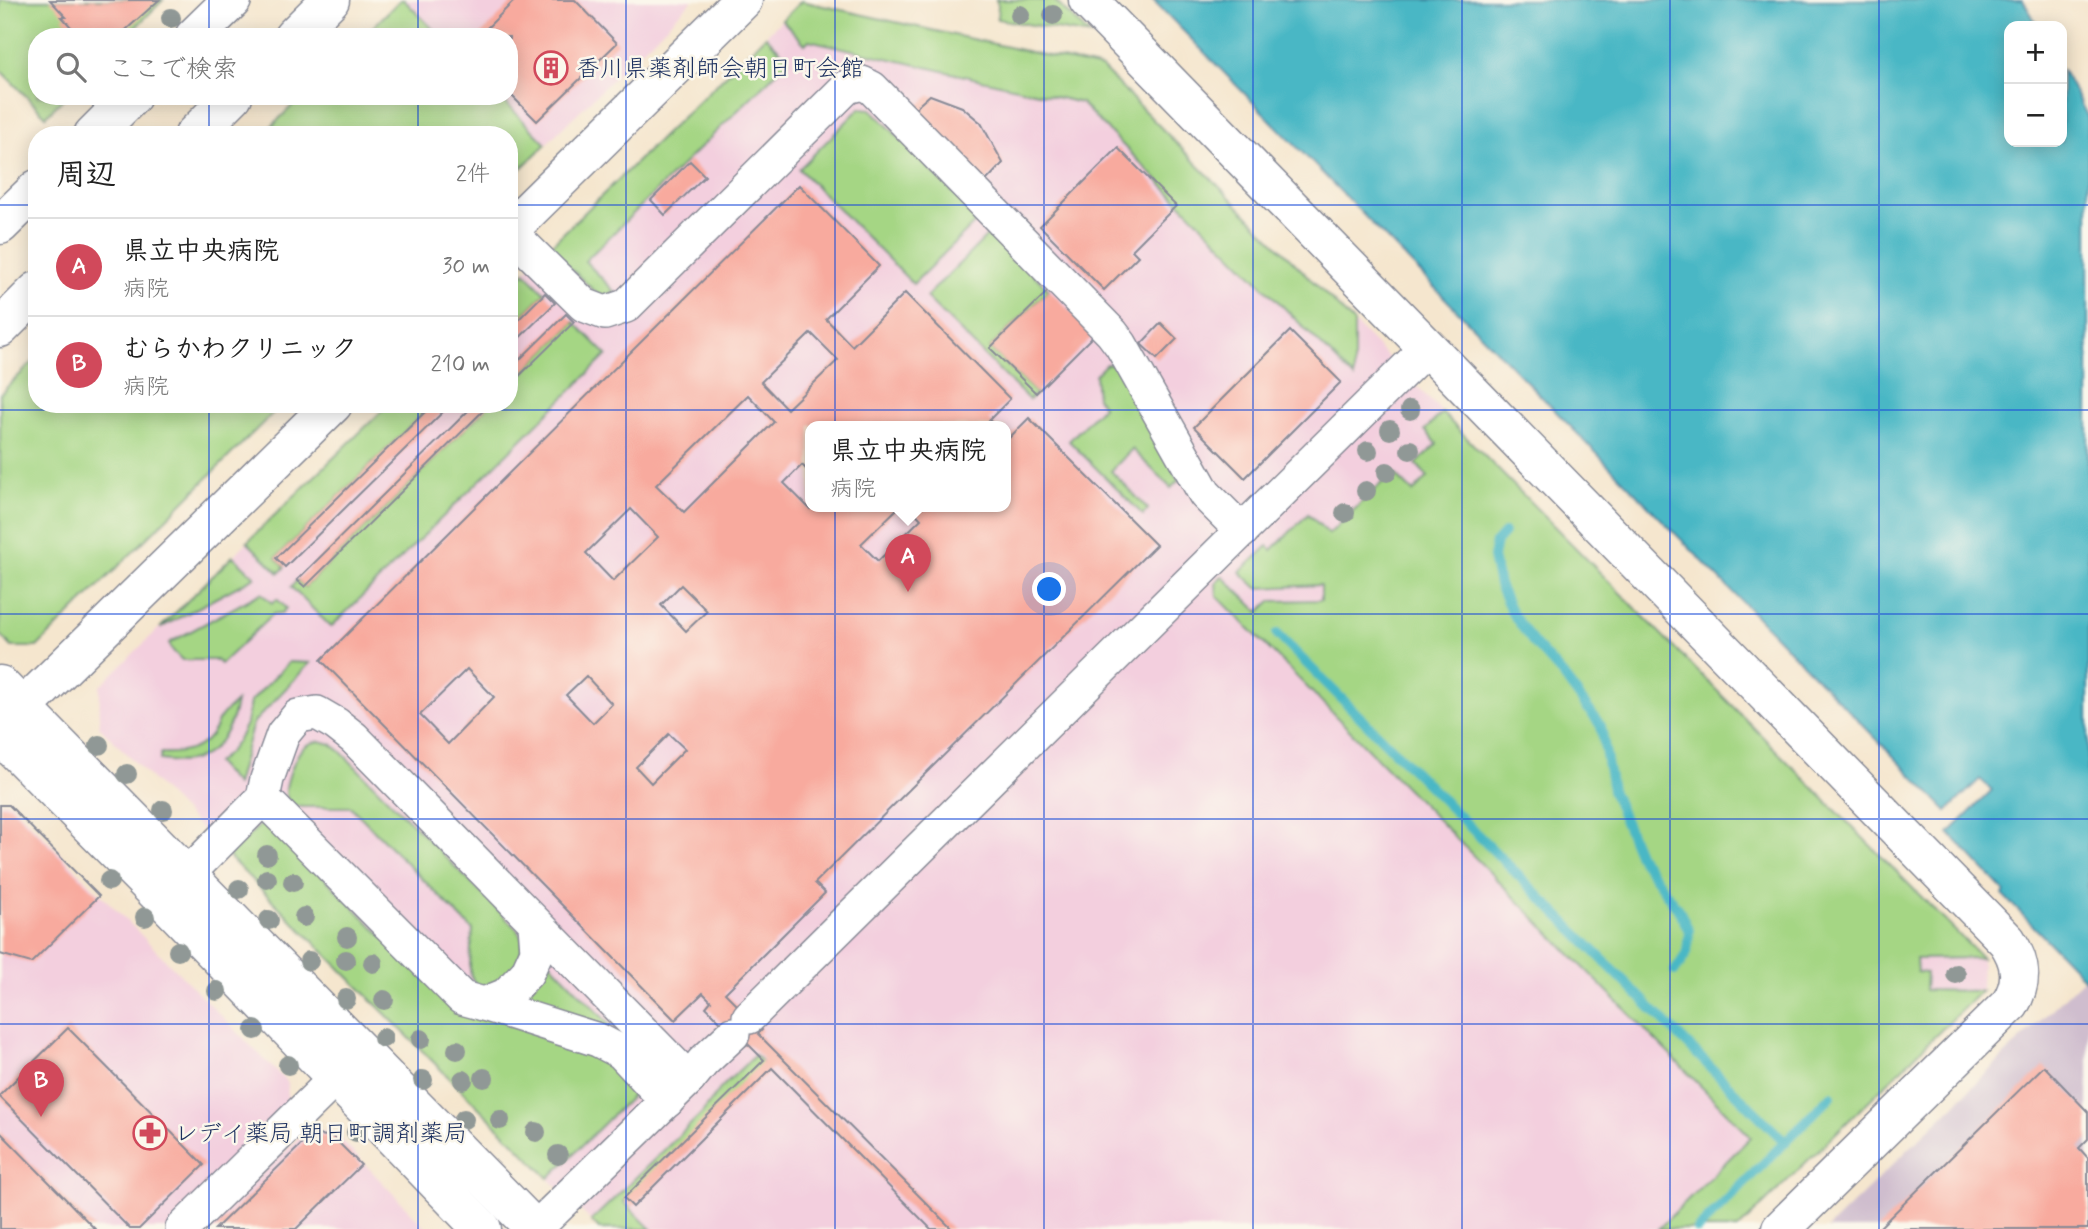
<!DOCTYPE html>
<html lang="ja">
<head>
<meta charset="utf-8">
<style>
	body { margin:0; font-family:Mynerve,"Klee One",sans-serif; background:#f2f2f2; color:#222 }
	.controls { position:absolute; right:21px; top:21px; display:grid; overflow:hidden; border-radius:14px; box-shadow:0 4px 18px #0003 }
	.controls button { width:63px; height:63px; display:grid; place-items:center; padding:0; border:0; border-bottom:2px solid #e0e0e0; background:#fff; color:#222; font:35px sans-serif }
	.you { position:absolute; left:1050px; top:590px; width:24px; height:24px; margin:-18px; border:5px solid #fff; border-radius:50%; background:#1a73e8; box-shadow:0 0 0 10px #1a73e833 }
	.badge { display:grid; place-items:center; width:46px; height:46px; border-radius:50%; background:#d1495b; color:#fff; font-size:23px; font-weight:700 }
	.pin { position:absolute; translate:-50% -58px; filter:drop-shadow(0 2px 4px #0008) }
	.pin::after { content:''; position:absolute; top:37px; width:24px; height:21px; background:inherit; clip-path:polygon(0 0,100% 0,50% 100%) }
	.popup { position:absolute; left:805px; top:421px; width:206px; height:91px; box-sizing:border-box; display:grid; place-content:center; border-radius:14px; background:#fff; filter:drop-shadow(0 2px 5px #0005); font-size:23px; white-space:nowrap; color:#767676 }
	.popup b { font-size:26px; color:#222 }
	.popup::after { content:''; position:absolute; left:50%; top:100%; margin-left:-14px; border:14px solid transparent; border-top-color:#fff }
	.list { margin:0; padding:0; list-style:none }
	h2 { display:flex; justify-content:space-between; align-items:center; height:91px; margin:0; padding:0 28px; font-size:30px }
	h2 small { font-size:23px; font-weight:400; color:#767676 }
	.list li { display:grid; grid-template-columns:46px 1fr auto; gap:21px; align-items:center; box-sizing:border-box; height:98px; padding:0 28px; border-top:2px solid #e0e0e0 }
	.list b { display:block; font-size:26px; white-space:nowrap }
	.list p { margin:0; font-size:23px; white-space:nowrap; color:#767676 }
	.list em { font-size:23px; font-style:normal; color:#767676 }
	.icon { flex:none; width:38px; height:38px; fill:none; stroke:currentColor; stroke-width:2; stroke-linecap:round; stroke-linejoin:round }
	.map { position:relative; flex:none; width:2088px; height:1229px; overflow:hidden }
	.search { position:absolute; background:#fff; box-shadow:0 4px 18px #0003; left:28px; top:28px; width:490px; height:77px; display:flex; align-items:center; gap:18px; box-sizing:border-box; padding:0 24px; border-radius:28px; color:#767676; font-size:26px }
	.panel { position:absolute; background:#fff; box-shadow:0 4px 18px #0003; left:28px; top:126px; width:490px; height:287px; border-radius:28px }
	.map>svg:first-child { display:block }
</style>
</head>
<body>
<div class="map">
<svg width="2088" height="1229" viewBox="0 0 2088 1229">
	<rect width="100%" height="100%" fill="#fbf7ec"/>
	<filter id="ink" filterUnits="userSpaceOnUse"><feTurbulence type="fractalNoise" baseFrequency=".0143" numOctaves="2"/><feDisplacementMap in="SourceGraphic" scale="14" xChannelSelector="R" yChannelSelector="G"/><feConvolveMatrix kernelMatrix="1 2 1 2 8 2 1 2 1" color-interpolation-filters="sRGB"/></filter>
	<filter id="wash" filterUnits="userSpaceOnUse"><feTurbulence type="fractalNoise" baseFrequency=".00686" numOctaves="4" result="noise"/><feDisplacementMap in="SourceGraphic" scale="28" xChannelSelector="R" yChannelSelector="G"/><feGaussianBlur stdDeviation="1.57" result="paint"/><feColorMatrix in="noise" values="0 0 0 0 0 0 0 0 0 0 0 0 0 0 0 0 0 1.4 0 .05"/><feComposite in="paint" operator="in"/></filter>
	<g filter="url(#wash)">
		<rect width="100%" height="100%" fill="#f5e6ce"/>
		<!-- built -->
		<g fill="#f3cfde" fill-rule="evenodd">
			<path d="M404,0H693L546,144L499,96H509V37H441Z"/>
			<path d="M801,1L1102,68L1982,958L1981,991L1738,1229H599L99,726L100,686L389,404H509V287ZM810,426H1006V506H810Z"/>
			<path d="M0,802L10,803L288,1083L287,1113L168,1229H0Z"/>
			<path d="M306,1131L334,1132L427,1229H205Z"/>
		</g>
		<!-- industrial -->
		<path fill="#cfbdce" d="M2084,978L2088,982V1229H1827Z"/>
		<!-- green -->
		<g fill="#a5d684" stroke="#608271" stroke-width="2">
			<path d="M0,0H163L126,37H37V96H66L46,116L0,70Z"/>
			<path d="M400,0H404L441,37H363Z"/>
			<path d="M996,0H1054L1090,35L997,19L998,5Z"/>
			<path d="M801,1L1102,68L1354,323V378L1081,103L809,40L805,44L782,20Z"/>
			<path d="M766,36L789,60L585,261L616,293L602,296L594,291L549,247Z"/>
			<path d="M302,96H499L546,144L509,180V135H263Z"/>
			<path d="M860,108L871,109L979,219L913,284L799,169Z"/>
			<path d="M991,232L1049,290L990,348L1036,393L1029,400L926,297Z"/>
			<path d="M525,272L545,293L509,329V287Z"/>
			<path d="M574,322L607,355L331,627L291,587L297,580L305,587L490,404H509V386Z"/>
			<path d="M37,358V404H282L37,647H12L0,634V394Z"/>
			<path d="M1106,364H1115L1179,480L1171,488L1132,449L1111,471L1148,509L1143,515L1069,441L1103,406L1097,398L1095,375Z"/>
			<path d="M389,404H433L276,558L285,567L279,573L247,542Z"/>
			<path d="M1442,413L1982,958L1916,959L1917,972L1926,973L1925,990L1981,991L1738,1229H1658L1751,1137L1217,596L1216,582L1222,576L1259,612L1271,601L1321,600V585L1257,588L1240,572L1268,546L1272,550L1308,514L1329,534L1393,472L1413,492L1428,477L1416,464L1437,444L1425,430Z"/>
			<path d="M233,556L255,577L160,628Z"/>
			<path d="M261,593L272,603L277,599L286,608L282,613L273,614L221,664L216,660H182L172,650L169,643Z"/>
			<path d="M289,662L310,663L253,723L236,785L216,763L229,752L238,740L246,724L250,702Z"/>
			<path d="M236,702C232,727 217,756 189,761C180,763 169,761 160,760L161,753C183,754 204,750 215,728C217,725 217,721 220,718C223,712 231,707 236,702Z"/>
			<path d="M320,741L331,744L340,751L517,929C518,932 521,935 522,939C523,944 521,957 519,961C513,974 478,1001 471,976C468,965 472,942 473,930L351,807H301C295,805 290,804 287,798C282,788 296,753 304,747C309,743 314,742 320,741Z"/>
			<path d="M266,819L449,1003L595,1048L642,1086L549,1178L228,856Z"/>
			<path d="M545,957L614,1029L512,1001Z"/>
			<path d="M755,1055L763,1063L624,1202L651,1229H599L591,1221L701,1114L721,1088Z"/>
		</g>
		<!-- water -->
		<path fill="#4ab7c5" stroke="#327392" stroke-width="2" d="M1153,0H2023L2038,26H2009V142H2062V69L2088,117V982L2003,895L2005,892L1949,833L1992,790L1980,779L1947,811Z"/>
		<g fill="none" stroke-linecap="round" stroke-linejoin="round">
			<!-- stream -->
			<g stroke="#4ab7c5" stroke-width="10">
				<path d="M1504,533L1496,542L1493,557L1499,585L1512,613L1533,642L1562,674L1601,726L1612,790L1639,856L1680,912L1689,931L1687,953L1675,971"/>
				<path d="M1277,634L1785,1142"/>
				<path d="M1698,1229L1831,1096"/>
			</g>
		</g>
		<g id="blocks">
			<!-- building -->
			<g fill="#f8aa9e" fill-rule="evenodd">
				<path d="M50,0H159L118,37H80L62,17H66Z"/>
				<path d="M515,0H575L617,43L537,121L509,93V37H478Z"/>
				<path d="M930,95L962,107L981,123L1003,163L985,182L913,110Z"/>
				<path d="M1118,148L1176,206L1132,250L1138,256L1104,290L1040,226Z"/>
				<path d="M690,161L705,176L665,215L651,200Z"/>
				<path d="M799,185L879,266L826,319L852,346L905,293L1010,399L989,420L995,426H810V473L802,465L784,483L810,509L813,506H900L861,544L878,561L921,519L909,506H1006V437L1008,439L1029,418L1156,545L815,883L825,893L725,993L762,1030L758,1034L952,1229H931L772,1068L633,1207L624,1198L764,1060L748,1044L745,1046L706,1007L711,1001L703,993L675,1020L321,660ZM811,333L838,360L787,409L761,382ZM748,395L774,422L684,512L656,485ZM631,509L658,537L613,581L586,553ZM681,585L707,611L686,631L661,605ZM467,669L494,697L448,744L420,715ZM586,676L612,704L593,723L566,695ZM669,734L685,749L651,783L636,767Z"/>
				<path d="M1049,290L1094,335L1036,393L990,348Z"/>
				<path d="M545,293L555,303L509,348V329Z"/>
				<path d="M566,314L574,322L509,386V370Z"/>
				<path d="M1161,323L1177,339L1157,359L1141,344Z"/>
				<path d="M1290,331L1341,382L1245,478L1194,427Z"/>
				<path d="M433,404H451L285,567L276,558Z"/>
				<path d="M475,404H490L305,587L297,580Z"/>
				<path d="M0,805H9L99,896L31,963L0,954Z"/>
				<path d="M68,1028L204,1165L139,1229H130L0,1097V1095Z"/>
				<path d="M2044,1066L2088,1112V1139L2079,1148L2088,1158V1229H1878Z"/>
				<path d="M0,1132L95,1229H0Z"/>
				<path d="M311,1135L332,1136L361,1165L296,1229H215Z"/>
			</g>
		</g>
	</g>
	<g filter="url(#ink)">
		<use href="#blocks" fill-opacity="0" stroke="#888a96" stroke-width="2"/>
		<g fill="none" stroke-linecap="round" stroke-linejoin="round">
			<defs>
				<g id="street">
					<path d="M509,231L584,305L605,313L626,306L847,87L862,83L872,88L1112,333L1121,345L1205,494L1242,531"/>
					<path d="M263,798L462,998L484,1004L506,995L527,973L537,951L535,923"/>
					<path d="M170,892L263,798L267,779L283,734L298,716L317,713L336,724L354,738L689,1079"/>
					<path d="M484,1004L598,1040L621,1052L667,1101"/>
					<path d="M749,1017L1428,347"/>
					<path d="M182,1229L336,1078"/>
					<path d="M535,1229L689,1079L703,1062L733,1034"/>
				</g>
				<g id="secondary">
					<path d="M1088,0L2007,941C2021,962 2024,981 2010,1004L1781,1229"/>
					<path d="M194,37L232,0"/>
					<path d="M293,37L330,0"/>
					<path d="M93,135L132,96"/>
					<path d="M194,135L233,96"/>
					<path d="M0,225L37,189"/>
					<path d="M509,230L743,0"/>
					<path d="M0,328L37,291"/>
					<path d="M0,685L535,1229"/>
					<path d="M4,726L333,404"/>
					<path d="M0,735L163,899L482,1229"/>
				</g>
			</defs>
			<!-- street casing -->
			<use href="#street" stroke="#888a96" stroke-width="36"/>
			<!-- secondary casing -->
			<use href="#secondary" stroke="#888a96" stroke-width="41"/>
			<!-- street -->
			<use href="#street" stroke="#fff" stroke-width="33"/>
			<!-- secondary -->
			<use href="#secondary" stroke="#fff" stroke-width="38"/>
		</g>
		<!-- trees -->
		<g fill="#909896">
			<circle cx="1020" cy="15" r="10"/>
			<circle cx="1053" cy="15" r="10"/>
			<circle cx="171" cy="18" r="10"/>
			<circle cx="1410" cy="410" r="10"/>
			<circle cx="1390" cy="430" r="10"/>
			<circle cx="1410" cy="450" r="10"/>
			<circle cx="1368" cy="451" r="10"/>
			<circle cx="1387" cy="472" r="10"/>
			<circle cx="1366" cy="491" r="10"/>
			<circle cx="1345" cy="513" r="10"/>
			<circle cx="99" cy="745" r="10"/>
			<circle cx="127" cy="774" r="10"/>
			<circle cx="163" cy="810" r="10"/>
			<circle cx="267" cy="855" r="10"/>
			<circle cx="267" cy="879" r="10"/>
			<circle cx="109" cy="881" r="10"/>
			<circle cx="293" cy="882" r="10"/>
			<circle cx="239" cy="889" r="10"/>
			<circle cx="145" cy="917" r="10"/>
			<circle cx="304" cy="917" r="10"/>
			<circle cx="269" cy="920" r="10"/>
			<circle cx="347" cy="937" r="10"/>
			<circle cx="178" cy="951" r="10"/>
			<circle cx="346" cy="960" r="10"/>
			<circle cx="309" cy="961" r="10"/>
			<circle cx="373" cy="963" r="10"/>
			<circle cx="1956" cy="974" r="10"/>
			<circle cx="217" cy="991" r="10"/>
			<circle cx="346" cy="999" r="10"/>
			<circle cx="384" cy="1000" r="10"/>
			<circle cx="255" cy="1030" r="10"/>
			<circle cx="383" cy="1038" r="10"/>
			<circle cx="421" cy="1039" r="10"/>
			<circle cx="457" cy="1050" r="10"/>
			<circle cx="288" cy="1065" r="10"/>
			<circle cx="484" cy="1078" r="10"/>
			<circle cx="423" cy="1080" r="10"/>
			<circle cx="463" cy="1080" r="10"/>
			<circle cx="464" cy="1119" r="10"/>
			<circle cx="500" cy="1120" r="10"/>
			<circle cx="356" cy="1132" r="10"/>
			<circle cx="536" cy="1132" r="10"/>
			<circle cx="558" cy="1155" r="10"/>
		</g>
	</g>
	<!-- grid -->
	<path fill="none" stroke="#1d4ed8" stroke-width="2" stroke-opacity="0.55" d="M209,0V37M418,0V37M626,0V1229M835,0V1229M1044,0V1229M1253,0V1229M1462,0V1229M1670,0V1229M1879,0V1229M209,96V135M418,96V135M0,205H37M509,205H2088M209,404V1229M418,404V1229M0,410H2088M0,614H2088M0,819H2088M0,1024H2088"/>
	<!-- icons -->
	<defs>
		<symbol id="building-ring" viewBox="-11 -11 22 22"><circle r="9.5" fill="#fbf7ec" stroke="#d1495b" stroke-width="1.5"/><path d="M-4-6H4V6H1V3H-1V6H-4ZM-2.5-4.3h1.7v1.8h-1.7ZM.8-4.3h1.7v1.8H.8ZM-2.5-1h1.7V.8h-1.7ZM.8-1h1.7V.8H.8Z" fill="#d1495b"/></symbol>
		<symbol id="pharmacy-ring" viewBox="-11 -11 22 22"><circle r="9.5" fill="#fbf7ec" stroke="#d1495b" stroke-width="1.5"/><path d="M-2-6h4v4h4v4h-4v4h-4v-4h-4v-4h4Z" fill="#d1495b"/></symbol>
	</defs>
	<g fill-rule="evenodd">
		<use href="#building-ring" x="532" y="49" width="38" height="38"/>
		<use href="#pharmacy-ring" x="131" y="1114" width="38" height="38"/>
	</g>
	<g text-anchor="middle" stroke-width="5" stroke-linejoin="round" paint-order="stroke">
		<!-- poi labels -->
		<g font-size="24" fill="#1b2f5e" stroke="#fbf7ec" text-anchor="start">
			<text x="576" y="76">香川県薬剤師会朝日町会館</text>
			<text x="174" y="1141">レデイ薬局 朝日町調剤薬局</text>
		</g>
	</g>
</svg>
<div class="controls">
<button>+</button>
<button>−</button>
</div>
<div class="you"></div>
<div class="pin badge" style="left:908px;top:592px">A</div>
<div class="popup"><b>県立中央病院</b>病院</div>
<div class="pin badge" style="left:41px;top:1117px">B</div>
<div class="search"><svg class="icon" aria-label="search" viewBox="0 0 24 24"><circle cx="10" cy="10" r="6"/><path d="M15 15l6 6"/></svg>ここで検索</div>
<section class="panel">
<h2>周辺<small>2件</small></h2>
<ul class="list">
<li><span class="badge">A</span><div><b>県立中央病院</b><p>病院</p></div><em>30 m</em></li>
<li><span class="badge">B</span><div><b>むらかわクリニック</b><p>病院</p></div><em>210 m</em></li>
</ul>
</section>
</div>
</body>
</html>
